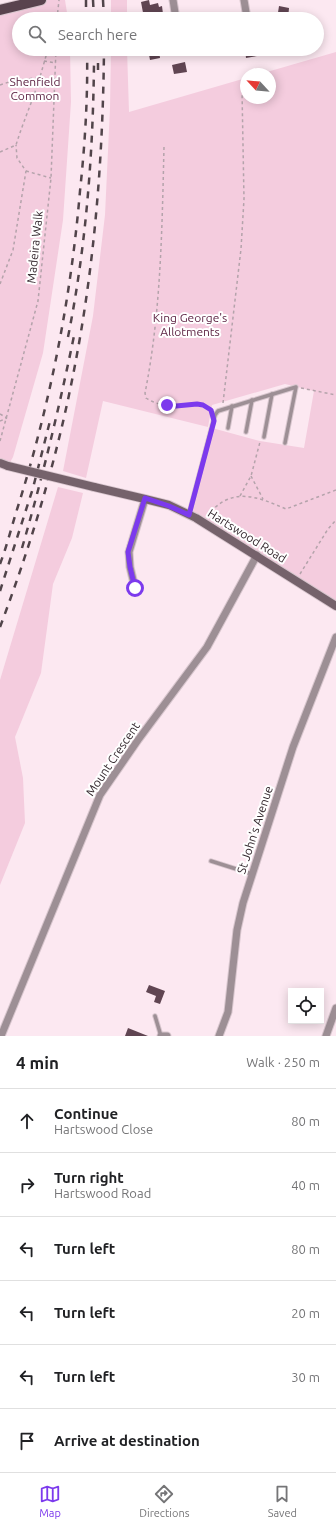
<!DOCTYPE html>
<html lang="en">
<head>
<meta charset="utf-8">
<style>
	body { margin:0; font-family:Ubuntu,sans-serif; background:#f2f2f2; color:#202124 }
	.controls { position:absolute; right:12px; bottom:12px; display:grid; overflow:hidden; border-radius:0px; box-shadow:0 2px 10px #0003 }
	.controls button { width:36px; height:36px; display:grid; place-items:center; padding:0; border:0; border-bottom:1px solid #e0e0e0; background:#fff; color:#202124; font:20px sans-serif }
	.compass { position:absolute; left:240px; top:68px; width:36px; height:36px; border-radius:50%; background:#fff; box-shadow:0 2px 10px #0003; rotate:296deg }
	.stop { position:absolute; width:12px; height:12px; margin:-9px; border:3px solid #7c3aed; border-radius:50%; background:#fff }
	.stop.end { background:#7c3aed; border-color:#fff; box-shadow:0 1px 4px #0008 }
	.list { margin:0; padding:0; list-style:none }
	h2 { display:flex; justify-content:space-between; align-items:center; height:52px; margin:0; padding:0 16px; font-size:17px }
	h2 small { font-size:13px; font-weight:400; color:#757577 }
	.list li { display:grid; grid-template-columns:26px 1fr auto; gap:12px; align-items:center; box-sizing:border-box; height:64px; padding:0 16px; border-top:1px solid #e0e0e0 }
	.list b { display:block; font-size:15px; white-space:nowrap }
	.list p { margin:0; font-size:13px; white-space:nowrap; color:#757577 }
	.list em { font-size:13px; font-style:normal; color:#757577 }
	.icon { flex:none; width:22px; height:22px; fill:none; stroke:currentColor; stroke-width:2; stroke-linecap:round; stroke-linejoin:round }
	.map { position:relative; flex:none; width:336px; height:1036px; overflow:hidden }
	.search { position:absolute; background:#fff; box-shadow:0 2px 10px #0003; left:12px; right:12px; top:12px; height:44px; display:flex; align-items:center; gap:10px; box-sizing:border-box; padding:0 14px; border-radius:22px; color:#757577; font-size:15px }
	.sheet { height:436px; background:#fff }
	nav { display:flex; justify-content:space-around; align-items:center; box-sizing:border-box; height:56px; border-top:1px solid #e0e0e0; background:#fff; font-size:11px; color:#757577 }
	nav a { display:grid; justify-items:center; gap:2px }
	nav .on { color:#7c3aed }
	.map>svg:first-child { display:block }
</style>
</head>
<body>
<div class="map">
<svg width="336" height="1036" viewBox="0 0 336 1036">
	<rect width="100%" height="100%" fill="#fce8f1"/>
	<!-- green -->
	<g fill="#f4ccde">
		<path d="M42,0H65L68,19H19V49H70L71,102L63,220L43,353L13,457L8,466L0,463V10Z"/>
		<rect x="111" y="0" width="16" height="19"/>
		<path d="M111,49H127L129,112L246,78V98H270V74H260L336,52V606L189,515L212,428L260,441L304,448L314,391L285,384L212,405L208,427L103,401L86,478L63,471L93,316L105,215L110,108Z"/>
		<path d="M58,487L83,493L72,538L53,584L41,673L15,737L23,778L25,823L0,885V680Z"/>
	</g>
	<!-- building -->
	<g fill="#604552">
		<path d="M149,0L150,5L158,3L159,7L162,6L163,14L144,18L141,2Z"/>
		<path d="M279,6L289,8L288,19H277Z"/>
		<path d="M148,49H159L160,58L150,60Z"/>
		<path d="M245,49H262L263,55L246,58Z"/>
		<path d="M185,62L187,72L174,74L172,65Z"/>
		<path d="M149,985L165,991L160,1004L154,1002L156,996L146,992Z"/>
		<path d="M128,1028L148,1036H125Z"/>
	</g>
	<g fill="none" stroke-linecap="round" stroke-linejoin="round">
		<defs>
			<g id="lane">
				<path d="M228,428L232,406"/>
				<path d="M246,432L252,400"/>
				<path d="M264,437L272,394"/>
				<path d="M189,514L215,415L218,411L296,387L285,443"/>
				<path d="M211,861L252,874"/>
				<path d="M155,1016L161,1036"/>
			</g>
			<g id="street">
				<path d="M173,0L176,19"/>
				<path d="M244,0L247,18"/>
				<path d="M135,588L130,567L129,552L145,499"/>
				<path d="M1,1036L100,795L138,740L207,647L257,555"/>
				<path d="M161,1036H167"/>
				<path d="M219,1036L228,1012L237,930L243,903L293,747L336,637"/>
				<path d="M326,1036L336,1008"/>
			</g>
			<g id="secondary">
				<path d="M0,463L8,466"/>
				<path d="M94,487L145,499L169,505L196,518L336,606"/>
			</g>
			<path id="primary" d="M0,10L41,0"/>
		</defs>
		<!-- lane casing -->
		<use href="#lane" stroke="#d8c6ce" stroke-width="5.5"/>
		<!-- street casing -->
		<use href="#street" stroke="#d8c6ce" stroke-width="9"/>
		<!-- secondary casing -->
		<use href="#secondary" stroke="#d8c6ce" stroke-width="10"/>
		<!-- primary casing -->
		<use href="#primary" stroke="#d8c6ce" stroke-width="12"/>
		<!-- path -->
		<g stroke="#b4a3ab" stroke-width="1.5" stroke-dasharray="3 3" stroke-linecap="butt">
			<path d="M57,19L59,0"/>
			<path d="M44,61L56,63"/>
			<path d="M0,85L9,82L40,77L48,49"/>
			<path d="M164,147C162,229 161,313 145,393L146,398C155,404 166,406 176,406C189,406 203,400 212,411"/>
			<path d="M0,152L16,145C23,122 33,100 40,77"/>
			<path d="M26,171L51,178"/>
			<path d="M0,284L13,250L26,171L17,158L16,145"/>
			<path d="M301,388L336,395"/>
			<path d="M223,403L241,249L244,199L242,90"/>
			<path d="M0,414L7,418"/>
			<path d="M0,421L7,418"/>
			<path d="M0,441L38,301L51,178L56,49"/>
			<path d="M251,476L263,499"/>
			<path d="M240,496L251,476L260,442"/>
			<path d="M207,516C231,486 256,496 286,509L336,490"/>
			<path d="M300,574L328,529L336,520"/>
		</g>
		<!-- lane -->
		<use href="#lane" stroke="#9d8f95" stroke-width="3.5"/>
		<!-- street -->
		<use href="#street" stroke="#9d8f95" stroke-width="7"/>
		<!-- secondary -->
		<use href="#secondary" stroke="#75626b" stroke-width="8"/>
		<!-- primary -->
		<use href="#primary" stroke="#59434e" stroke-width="10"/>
		<!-- rail -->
		<g stroke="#51444a" stroke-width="2.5" stroke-dasharray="7 7" stroke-linecap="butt">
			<path d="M86,0V19"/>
			<path d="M93,0L94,19"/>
			<path d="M103,0L104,19"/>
			<path d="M98,49V70"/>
			<path d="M68,337C86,247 93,155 94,63"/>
			<path d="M22,548C43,476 60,404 75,331"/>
			<path d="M0,564C8,543 13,521 20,500C51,399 71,297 80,191C85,144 88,97 87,49"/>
			<path d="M0,591L33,488L50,421"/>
			<path d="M0,627C32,542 58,455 75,365C95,261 103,155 104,49"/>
		</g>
		<defs>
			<path id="secondary-bridge" d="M8,466L94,487"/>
		</defs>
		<!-- secondary-bridge casing -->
		<use href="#secondary-bridge" stroke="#d8c6ce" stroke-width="10" stroke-linecap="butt"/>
		<!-- secondary-bridge -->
		<use href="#secondary-bridge" stroke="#75626b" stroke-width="8"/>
	</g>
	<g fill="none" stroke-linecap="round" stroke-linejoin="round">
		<!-- route -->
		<path stroke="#7c3aed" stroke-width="5" d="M135,588L130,567L128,552L145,498L169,506L189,515L214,421L211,410L203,405L197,404L176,406L167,405"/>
	</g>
	<g text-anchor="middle" stroke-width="4" stroke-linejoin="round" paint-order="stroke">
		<!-- park labels -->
		<g font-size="12" fill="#591e3f" stroke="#fff">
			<text x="35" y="86">Shenfield<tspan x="35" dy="14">Common</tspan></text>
			<text x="190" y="322">King George's<tspan x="190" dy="14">Allotments</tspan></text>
		</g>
		<!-- street labels -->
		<g font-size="12" fill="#35292f" stroke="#fff">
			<text transform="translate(35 247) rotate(-84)" y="4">Madeira Walk</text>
			<text transform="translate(247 536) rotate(32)" y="4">Hartswood Road</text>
			<text transform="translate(113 759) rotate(-56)" y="4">Mount Crescent</text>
			<text transform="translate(255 830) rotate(-72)" y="4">St John's Avenue</text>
		</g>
	</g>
</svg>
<div class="controls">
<button><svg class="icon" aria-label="locate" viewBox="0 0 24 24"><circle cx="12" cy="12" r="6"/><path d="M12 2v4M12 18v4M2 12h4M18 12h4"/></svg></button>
</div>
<svg class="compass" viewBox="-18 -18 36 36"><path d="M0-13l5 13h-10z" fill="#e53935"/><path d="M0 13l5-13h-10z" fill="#757577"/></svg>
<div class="stop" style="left:135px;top:588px"></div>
<div class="stop end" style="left:167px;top:405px"></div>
<div class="search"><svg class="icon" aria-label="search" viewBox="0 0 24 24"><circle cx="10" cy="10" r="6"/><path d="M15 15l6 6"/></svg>Search here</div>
</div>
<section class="sheet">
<h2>4 min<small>Walk · 250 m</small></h2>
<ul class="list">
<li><svg class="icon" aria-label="ahead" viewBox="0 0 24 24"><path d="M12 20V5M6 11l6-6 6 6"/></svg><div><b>Continue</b><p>Hartswood Close</p></div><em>80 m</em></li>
<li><svg class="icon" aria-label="right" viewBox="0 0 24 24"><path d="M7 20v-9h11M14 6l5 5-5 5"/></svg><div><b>Turn right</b><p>Hartswood Road</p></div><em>40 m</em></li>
<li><svg class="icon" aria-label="left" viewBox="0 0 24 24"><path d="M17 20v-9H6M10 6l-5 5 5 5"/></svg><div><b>Turn left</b></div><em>80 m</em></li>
<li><svg class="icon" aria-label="left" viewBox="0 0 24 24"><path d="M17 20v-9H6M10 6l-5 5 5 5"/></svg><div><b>Turn left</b></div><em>20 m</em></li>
<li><svg class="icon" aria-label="left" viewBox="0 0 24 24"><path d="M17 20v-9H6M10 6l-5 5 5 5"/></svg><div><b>Turn left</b></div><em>30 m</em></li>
<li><svg class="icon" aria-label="arrive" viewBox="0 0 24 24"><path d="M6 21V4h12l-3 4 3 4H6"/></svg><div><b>Arrive at destination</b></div></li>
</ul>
</section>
<nav>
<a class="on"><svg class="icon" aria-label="map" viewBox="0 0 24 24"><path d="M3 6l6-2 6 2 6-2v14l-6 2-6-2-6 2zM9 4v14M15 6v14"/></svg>Map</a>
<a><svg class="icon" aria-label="directions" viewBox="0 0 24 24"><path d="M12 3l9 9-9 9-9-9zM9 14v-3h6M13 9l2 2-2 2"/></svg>Directions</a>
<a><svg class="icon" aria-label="saved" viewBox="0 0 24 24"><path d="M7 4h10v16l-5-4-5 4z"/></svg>Saved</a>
</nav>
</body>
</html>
